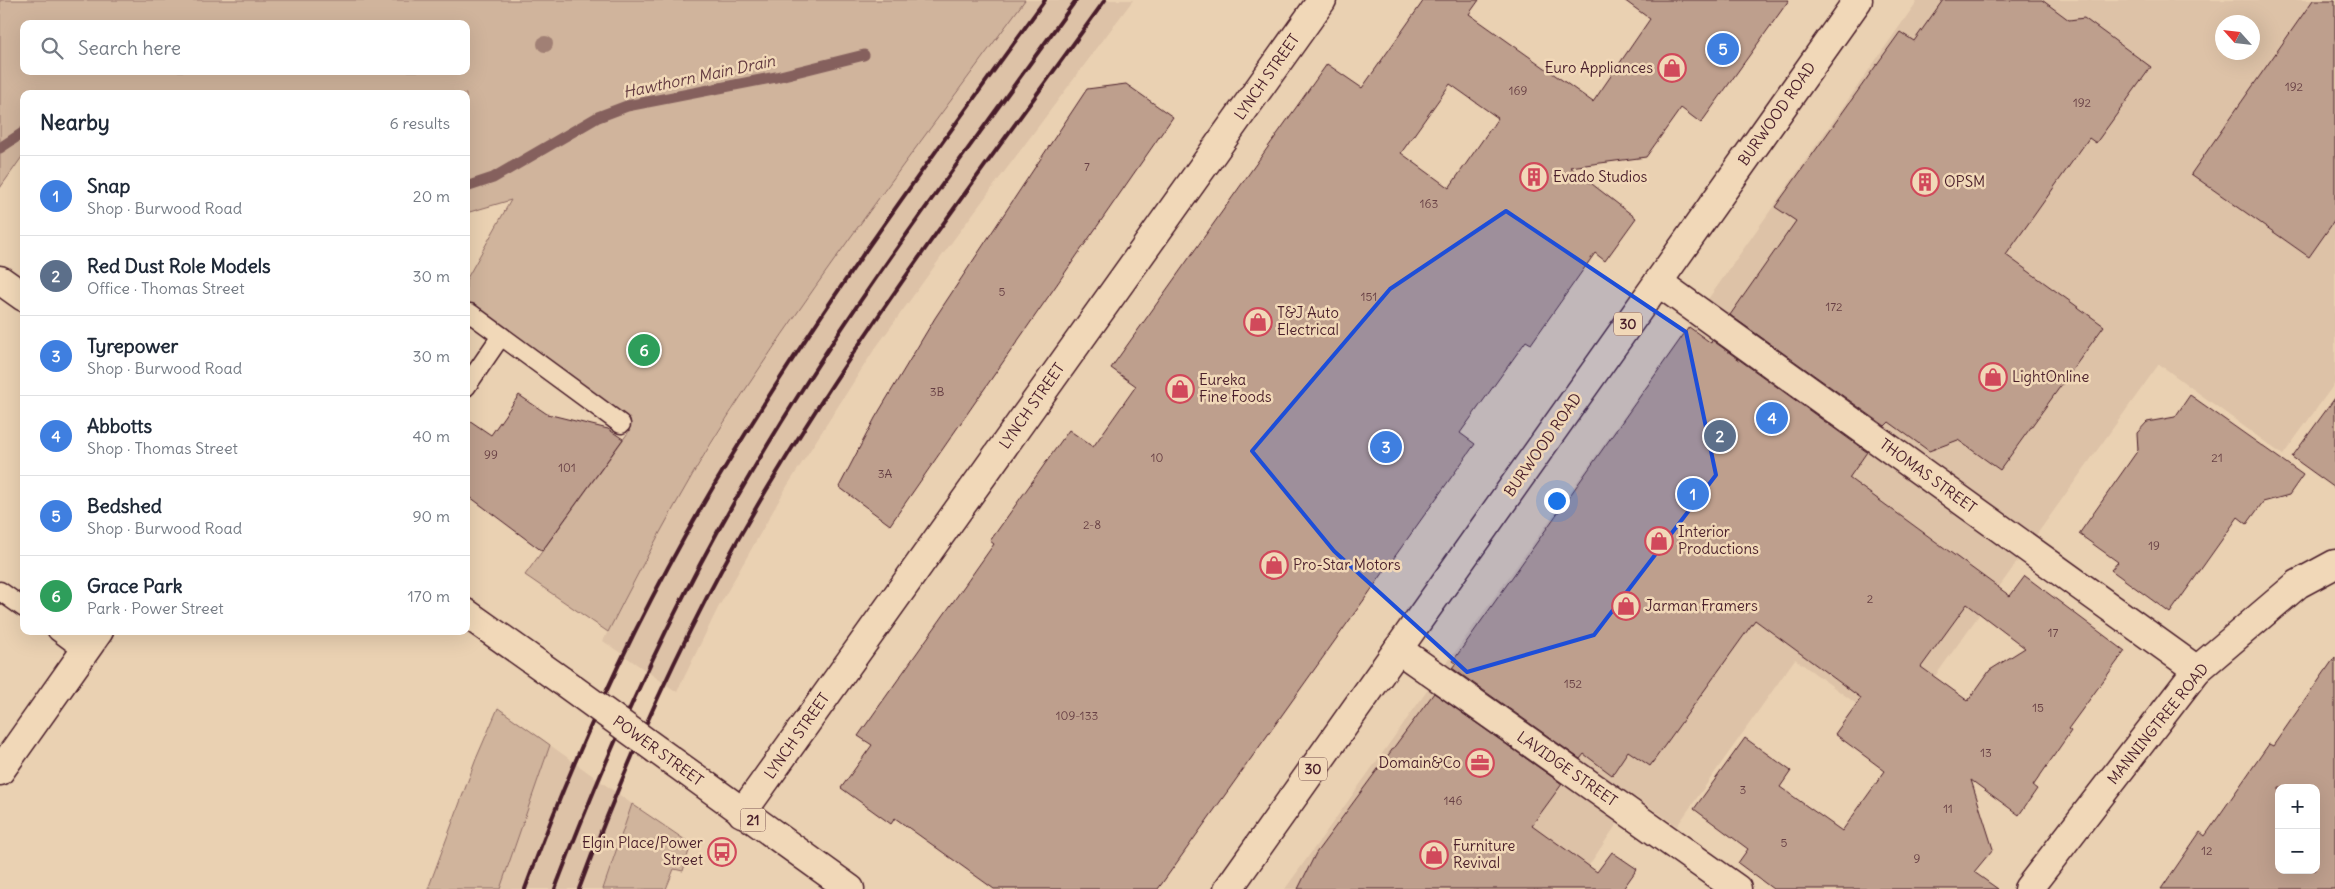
<!DOCTYPE html>
<html lang="en">
<head>
<meta charset="utf-8">
<style>
	body { margin:0; font-family:Delius,sans-serif; background:#f2f2f3; color:#1f2937 }
	.controls { position:absolute; right:15px; bottom:15px; display:grid; overflow:hidden; border-radius:10px; box-shadow:0 5px 20px #0002 }
	.controls button { width:45px; height:45px; display:grid; place-items:center; padding:0; border:0; border-bottom:1px solid #e0e1e3; background:#fff; color:#1f2937; font:25px sans-serif }
	.compass { position:absolute; left:2215px; top:15px; width:45px; height:45px; border-radius:50%; background:#fff; box-shadow:0 5px 20px #0002; rotate:297deg }
	.you { position:absolute; left:1556px; top:500px; width:18px; height:18px; margin:-12px; border:4px solid #fff; border-radius:50%; background:#1a73e8; box-shadow:0 0 0 8px #1a73e833 }
	.badge { display:grid; place-items:center; width:32px; height:32px; border-radius:50%; background:#2563eb; color:#fff; font-size:16px; font-weight:700 }
	.pin { position:absolute; translate:-50% -50%; border:2px solid #fff; box-shadow:0 1px 5px #0006 }
	.list { margin:0; padding:0; list-style:none }
	h2 { display:flex; justify-content:space-between; align-items:center; height:65px; margin:0; padding:0 20px; font-size:21px }
	h2 small { font-size:16px; font-weight:400; color:#747a83 }
	.list li { display:grid; grid-template-columns:32px 1fr auto; gap:15px; align-items:center; box-sizing:border-box; height:80px; padding:0 20px; border-top:1px solid #e0e1e3 }
	.list b { display:block; font-size:19px; white-space:nowrap }
	.list p { margin:0; font-size:16px; white-space:nowrap; color:#747a83 }
	.list em { font-size:16px; font-style:normal; color:#747a83 }
	.icon { flex:none; width:28px; height:28px; fill:none; stroke:currentColor; stroke-width:2; stroke-linecap:round; stroke-linejoin:round }
	.map { position:relative; flex:none; width:2335px; height:889px; overflow:hidden }
	.search { position:absolute; background:#fff; box-shadow:0 5px 20px #0002; left:20px; top:20px; width:450px; height:55px; display:flex; align-items:center; gap:12px; box-sizing:border-box; padding:0 18px; border-radius:10px; color:#747a83; font-size:19px }
	.panel { position:absolute; background:#fff; box-shadow:0 5px 20px #0002; left:20px; top:90px; width:450px; height:545px; border-radius:10px }
	.map>svg:first-child { display:block }
</style>
</head>
<body>
<div class="map">
<svg width="2335" height="889" viewBox="0 0 2335 889">
	<rect width="100%" height="100%" fill="#ead1b2"/>
	<filter id="ink" filterUnits="userSpaceOnUse"><feTurbulence type="fractalNoise" baseFrequency=".02" numOctaves="2"/><feDisplacementMap in="SourceGraphic" scale="10" xChannelSelector="R" yChannelSelector="G"/><feConvolveMatrix kernelMatrix="1 2 1 2 8 2 1 2 1" color-interpolation-filters="sRGB"/></filter>
	<g filter="url(#ink)">
		<!-- built -->
		<g fill="#ddc2a7" fill-rule="evenodd">
			<path d="M1025,0H1133L957,235L872,353L786,488L718,608L677,692L603,641L664,522L748,385L847,240Z"/>
			<path d="M1918,0H2335V383L2283,455L2159,364L1895,732L1795,659L1677,826L1635,797L1573,889H1285L1721,281ZM2222,22H2252V52H2222Z"/>
			<path d="M550,745L632,804L603,889H500Z"/>
		</g>
		<!-- green -->
		<g fill="#d0b49c" stroke="#8d6a64" fill-rule="evenodd">
			<path d="M0,0H1025C932,127 836,252 749,384C696,463 651,547 608,632L525,575L630,430L466,315V280L511,200L466,213V94H24V154L0,188ZM24,24H466V71H24Z"/>
			<path d="M498,708L550,745L500,889H428L476,759Z"/>
			<path d="M632,804L691,844L683,871L674,869L666,889H603Z"/>
		</g>
		<g fill="none" stroke-linecap="round" stroke-linejoin="round">
			<!-- stream -->
			<g stroke="#85605d" stroke-width="11">
				<path d="M0,148L24,132"/>
				<path d="M466,187L493,178L598,117L627,106L776,77L864,55"/>
			</g>
		</g>
		<!-- building -->
		<g fill="#be9f8d" stroke="#4a1f2b" fill-rule="evenodd">
			<path d="M1424,0H1479L1469,14L1593,102L1650,19L1624,0H1789L1701,123L1681,108L1646,157L1570,167L1636,218L1605,261L1595,253L1531,344L1526,341L1460,433L1475,444L1158,889H994L895,818L891,824L841,788L872,745L858,736L994,544L990,541L1069,430L1093,447L1136,386L1111,368L1327,64L1362,88ZM1450,84L1498,118L1449,188L1401,153Z"/>
			<path d="M1943,0H2042L2069,20L2084,18L2151,67L2096,143L2089,138L2006,255L2104,326L2000,470L1958,440L1929,451L1889,422L1885,426L1730,315L1796,221L1775,207L1900,32L1914,41Z"/>
			<path d="M2313,0H2335V220L2309,257L2191,174Z"/>
			<path d="M1126,84L1173,117L890,525L839,487L875,418L935,318L1087,89Z"/>
			<path d="M1689,327L1711,343L1712,340L1867,452L1849,478L2010,596L2025,576L2125,651L2068,729L2071,731L2033,786L2037,789L2019,815L1971,780L1993,849L1974,872L1998,889H1773L1738,863L1748,849L1694,809L1745,738L1791,771L1780,787L1842,831L1885,771L1835,734L1861,698L1755,620L1650,766L1628,751L1612,775L1584,754L1580,759L1452,668L1456,663L1453,661ZM1967,604L2025,648L1990,670L1968,701L1921,667Z"/>
			<path d="M519,395L547,414L608,429L623,439L542,551L466,494V418L491,435Z"/>
			<path d="M2190,395L2303,475L2289,495L2263,502L2247,524L2238,517L2170,613L2111,570L2118,562L2079,534L2138,450L2137,433L2147,422L2175,417Z"/>
			<path d="M2335,398V488L2292,457Z"/>
			<path d="M2335,657V889H2161L2200,832L2205,836L2269,744L2273,746ZM2279,788H2316V870H2279Z"/>
			<path d="M1434,693L1562,784L1532,825L1597,872L1612,852L1637,869L1623,889H1298L1316,853Z"/>
		</g>
		<g fill="none" stroke-linecap="round" stroke-linejoin="round">
			<defs>
				<g id="service">
					<path d="M470,313L621,424"/>
					<path d="M466,387L501,336"/>
					<path d="M0,591L24,608"/>
					<path d="M57,631L85,652"/>
				</g>
				<g id="minor">
					<path d="M1658,282L2197,670"/>
					<path d="M1398,649L1737,889"/>
					<path d="M2028,889L2197,670L2298,584L2335,564"/>
				</g>
				<g id="tertiary">
					<path d="M0,771L99,631"/>
					<path d="M742,813L1322,0"/>
				</g>
				<g id="primary">
					<path d="M0,280L24,297"/>
					<path d="M466,613L562,681"/>
					<path d="M657,750L850,889"/>
					<path d="M1228,889L1858,0"/>
				</g>
			</defs>
			<!-- service casing -->
			<use href="#service" stroke="#4a1f2b" stroke-width="21"/>
			<!-- minor casing -->
			<use href="#minor" stroke="#4a1f2b" stroke-width="31"/>
			<!-- tertiary casing -->
			<use href="#tertiary" stroke="#4a1f2b" stroke-width="31"/>
			<!-- primary casing -->
			<use href="#primary" stroke="#4a1f2b" stroke-width="31"/>
			<!-- service -->
			<use href="#service" stroke="#f1d8b8" stroke-width="18"/>
			<!-- minor -->
			<use href="#minor" stroke="#f1d8b8" stroke-width="28"/>
			<!-- tertiary -->
			<use href="#tertiary" stroke="#f1d8b8" stroke-width="28"/>
			<!-- primary -->
			<use href="#primary" stroke="#f1d8b8" stroke-width="28"/>
			<!-- rail -->
			<g stroke="#4a1f2b" stroke-width="4">
				<path d="M525,889C580,738 649,591 733,454C828,297 938,148 1045,0"/>
				<path d="M555,889C609,747 670,611 747,480C844,312 963,157 1076,0"/>
				<path d="M579,889C633,744 697,603 778,471C877,307 994,155 1105,0"/>
			</g>
			<defs>
				<path id="primary-bridge" d="M562,681L657,750"/>
			</defs>
			<!-- primary-bridge casing -->
			<use href="#primary-bridge" stroke="#4a1f2b" stroke-width="31" stroke-linecap="butt"/>
			<!-- primary-bridge -->
			<use href="#primary-bridge" stroke="#f1d8b8" stroke-width="28"/>
		</g>
		<!-- trees -->
		<circle fill="#a18074" cx="545" cy="44" r="8"/>
	</g>
	<!-- marked area -->
	<path fill="#1d4ed8" fill-opacity="0.2" stroke="#1d4ed8" stroke-width="4" stroke-linejoin="round" d="M1506,211L1686,332L1716,475L1594,635L1467,672L1334,551L1252,451L1390,289Z"/>
	<!-- icons -->
	<defs>
		<symbol id="shop-ring" viewBox="-11 -11 22 22"><circle r="9.5" fill="#f1d8b8" stroke="#d1495b" stroke-width="1.5"/><path d="M-5-2.5h2.3a2.7 3.5 0 0 1 5.4 0H5L5.5 6h-11ZM-1.5-2.5h3a1.5 2.3 0 0 0-3 0Z" fill="#d1495b"/></symbol>
		<symbol id="building-ring" viewBox="-11 -11 22 22"><circle r="9.5" fill="#f1d8b8" stroke="#d1495b" stroke-width="1.5"/><path d="M-4-6H4V6H1V3H-1V6H-4ZM-2.5-4.3h1.7v1.8h-1.7ZM.8-4.3h1.7v1.8H.8ZM-2.5-1h1.7V.8h-1.7ZM.8-1h1.7V.8H.8Z" fill="#d1495b"/></symbol>
		<symbol id="office-ring" viewBox="-11 -11 22 22"><circle r="9.5" fill="#f1d8b8" stroke="#d1495b" stroke-width="1.5"/><path d="M-6-3h4V-5.5h4V-3h4V5H-6ZM-1-4.5V-3h2v-1.5ZM-6 0V1H6V0Z" fill="#d1495b"/></symbol>
		<symbol id="bus-ring" viewBox="-11 -11 22 22"><circle r="9.5" fill="#f1d8b8" stroke="#d1495b" stroke-width="1.5"/><path d="M-5-6H5V4H4V6H2V4H-2V6H-4V4H-5ZM-3.5-4V0h7V-4ZM-3.5 1.2v1.5H-2V1.2ZM2 1.2v1.5H3.5V1.2Z" fill="#d1495b"/></symbol>
	</defs>
	<g fill-rule="evenodd">
		<use href="#shop-ring" x="1656" y="52" width="32" height="32"/>
		<use href="#building-ring" x="1518" y="161" width="32" height="32"/>
		<use href="#building-ring" x="1909" y="166" width="32" height="32"/>
		<use href="#shop-ring" x="1242" y="306" width="32" height="32"/>
		<use href="#shop-ring" x="1977" y="361" width="32" height="32"/>
		<use href="#shop-ring" x="1164" y="373" width="32" height="32"/>
		<use href="#shop-ring" x="1643" y="525" width="32" height="32"/>
		<use href="#shop-ring" x="1258" y="549" width="32" height="32"/>
		<use href="#shop-ring" x="1610" y="590" width="32" height="32"/>
		<use href="#office-ring" x="1464" y="747" width="32" height="32"/>
		<use href="#bus-ring" x="706" y="836" width="32" height="32"/>
		<use href="#shop-ring" x="1418" y="839" width="32" height="32"/>
	</g>
	<g text-anchor="middle" stroke-width="5" stroke-linejoin="round" paint-order="stroke">
		<!-- number labels -->
		<g font-size="12" fill="#673f44">
			<text x="2294" y="91">192</text>
			<text x="1518" y="95">169</text>
			<text x="2082" y="107">192</text>
			<text x="1087" y="171">7</text>
			<text x="1429" y="208">163</text>
			<text x="1002" y="296">5</text>
			<text x="1369" y="301">151</text>
			<text x="1834" y="311">172</text>
			<text x="937" y="396">3B</text>
			<text x="491" y="459">99</text>
			<text x="1157" y="462">10</text>
			<text x="2217" y="462">21</text>
			<text x="567" y="472">101</text>
			<text x="885" y="478">3A</text>
			<text x="1092" y="529">2-8</text>
			<text x="2154" y="550">19</text>
			<text x="1870" y="603">2</text>
			<text x="2053" y="637">17</text>
			<text x="1573" y="688">152</text>
			<text x="2038" y="712">15</text>
			<text x="1077" y="720">109-133</text>
			<text x="1986" y="757">13</text>
			<text x="1743" y="794">3</text>
			<text x="1453" y="805">146</text>
			<text x="1948" y="813">11</text>
			<text x="1784" y="847">5</text>
			<text x="2207" y="855">12</text>
			<text x="1917" y="863">9</text>
		</g>
		<!-- shield labels -->
		<g fill="#f1d8b8" stroke="#7c5655" stroke-width="1">
			<rect x="1614" y="312.5" width="28" height="23" rx="4"/>
			<rect x="1299" y="757.5" width="28" height="23" rx="4"/>
			<rect x="740.5" y="808.5" width="25" height="23" rx="4"/>
		</g>
		<g font-size="14" font-weight="bold" fill="#4a1f2b">
			<text x="1628" y="329">30</text>
			<text x="1313" y="774">30</text>
			<text x="753" y="825">21</text>
		</g>
		<!-- poi labels -->
		<g font-size="15" fill="#4a1f2b" stroke="#f1d8b8" text-anchor="start">
			<text x="1653" y="73" text-anchor="end">Euro Appliances</text>
			<text x="1553" y="182">Evado Studios</text>
			<text x="1944" y="187">OPSM</text>
			<text x="1277" y="318">T&amp;J Auto<tspan x="1277" dy="17">Electrical</tspan></text>
			<text x="2012" y="382">LightOnline</text>
			<text x="1199" y="385">Eureka<tspan x="1199" dy="17">Fine Foods</tspan></text>
			<text x="1678" y="537">Interior<tspan x="1678" dy="17">Productions</tspan></text>
			<text x="1293" y="570">Pro-Star Motors</text>
			<text x="1645" y="611">Jarman Framers</text>
			<text x="1461" y="768" text-anchor="end">Domain&amp;Co</text>
			<text x="703" y="848" text-anchor="end">Elgin Place/Power<tspan x="703" dy="17">Street</tspan></text>
			<text x="1453" y="851">Furniture<tspan x="1453" dy="17">Revival</tspan></text>
		</g>
		<!-- street labels -->
		<g font-size="15" fill="#4a1f2b" stroke="#f1d8b8">
			<text transform="translate(1267 77) rotate(-55)" y="5">LYNCH STREET</text>
			<text transform="translate(1777 114) rotate(-55)" y="5">BURWOOD ROAD</text>
			<text transform="translate(1032 406) rotate(-55)" y="5">LYNCH STREET</text>
			<text transform="translate(1543 445) rotate(-55)" y="5">BURWOOD ROAD</text>
			<text transform="translate(1928 476) rotate(36)" y="5">THOMAS STREET</text>
			<text transform="translate(2158 724) rotate(-51)" y="5">MANNINGTREE ROAD</text>
			<text transform="translate(797 736) rotate(-55)" y="5">LYNCH STREET</text>
			<text transform="translate(658 751) rotate(36)" y="5">POWER STREET</text>
			<text transform="translate(1567 769) rotate(35)" y="5">LAVIDGE STREET</text>
		</g>
		<!-- water labels -->
		<g font-size="16" font-style="italic" fill="#633a40" stroke="#f1d8b8">
			<text transform="translate(699 76) rotate(-12)" y="6">Hawthorn Main Drain</text>
		</g>
	</g>
</svg>
<div class="controls">
<button>+</button>
<button>−</button>
</div>
<svg class="compass" viewBox="-18 -18 36 36"><path d="M0-13l5 13h-10z" fill="#e53935"/><path d="M0 13l5-13h-10z" fill="#747a83"/></svg>
<div class="you"></div>
<div class="pin badge" style="left:1693px;top:494px;background:#3f7fe0">1</div>
<div class="pin badge" style="left:1720px;top:436px;background:#5c6f8a">2</div>
<div class="pin badge" style="left:1386px;top:447px;background:#3f7fe0">3</div>
<div class="pin badge" style="left:1772px;top:418px;background:#3f7fe0">4</div>
<div class="pin badge" style="left:1723px;top:49px;background:#3f7fe0">5</div>
<div class="pin badge" style="left:644px;top:350px;background:#2e9e5b">6</div>
<div class="search"><svg class="icon" aria-label="search" viewBox="0 0 24 24"><circle cx="10" cy="10" r="6"/><path d="M15 15l6 6"/></svg>Search here</div>
<section class="panel">
<h2>Nearby<small>6 results</small></h2>
<ul class="list">
<li><span class="badge" style="background:#3f7fe0">1</span><div><b>Snap</b><p>Shop · Burwood Road</p></div><em>20 m</em></li>
<li><span class="badge" style="background:#5c6f8a">2</span><div><b>Red Dust Role Models</b><p>Office · Thomas Street</p></div><em>30 m</em></li>
<li><span class="badge" style="background:#3f7fe0">3</span><div><b>Tyrepower</b><p>Shop · Burwood Road</p></div><em>30 m</em></li>
<li><span class="badge" style="background:#3f7fe0">4</span><div><b>Abbotts</b><p>Shop · Thomas Street</p></div><em>40 m</em></li>
<li><span class="badge" style="background:#3f7fe0">5</span><div><b>Bedshed</b><p>Shop · Burwood Road</p></div><em>90 m</em></li>
<li><span class="badge" style="background:#2e9e5b">6</span><div><b>Grace Park</b><p>Park · Power Street</p></div><em>170 m</em></li>
</ul>
</section>
</div>
</body>
</html>
